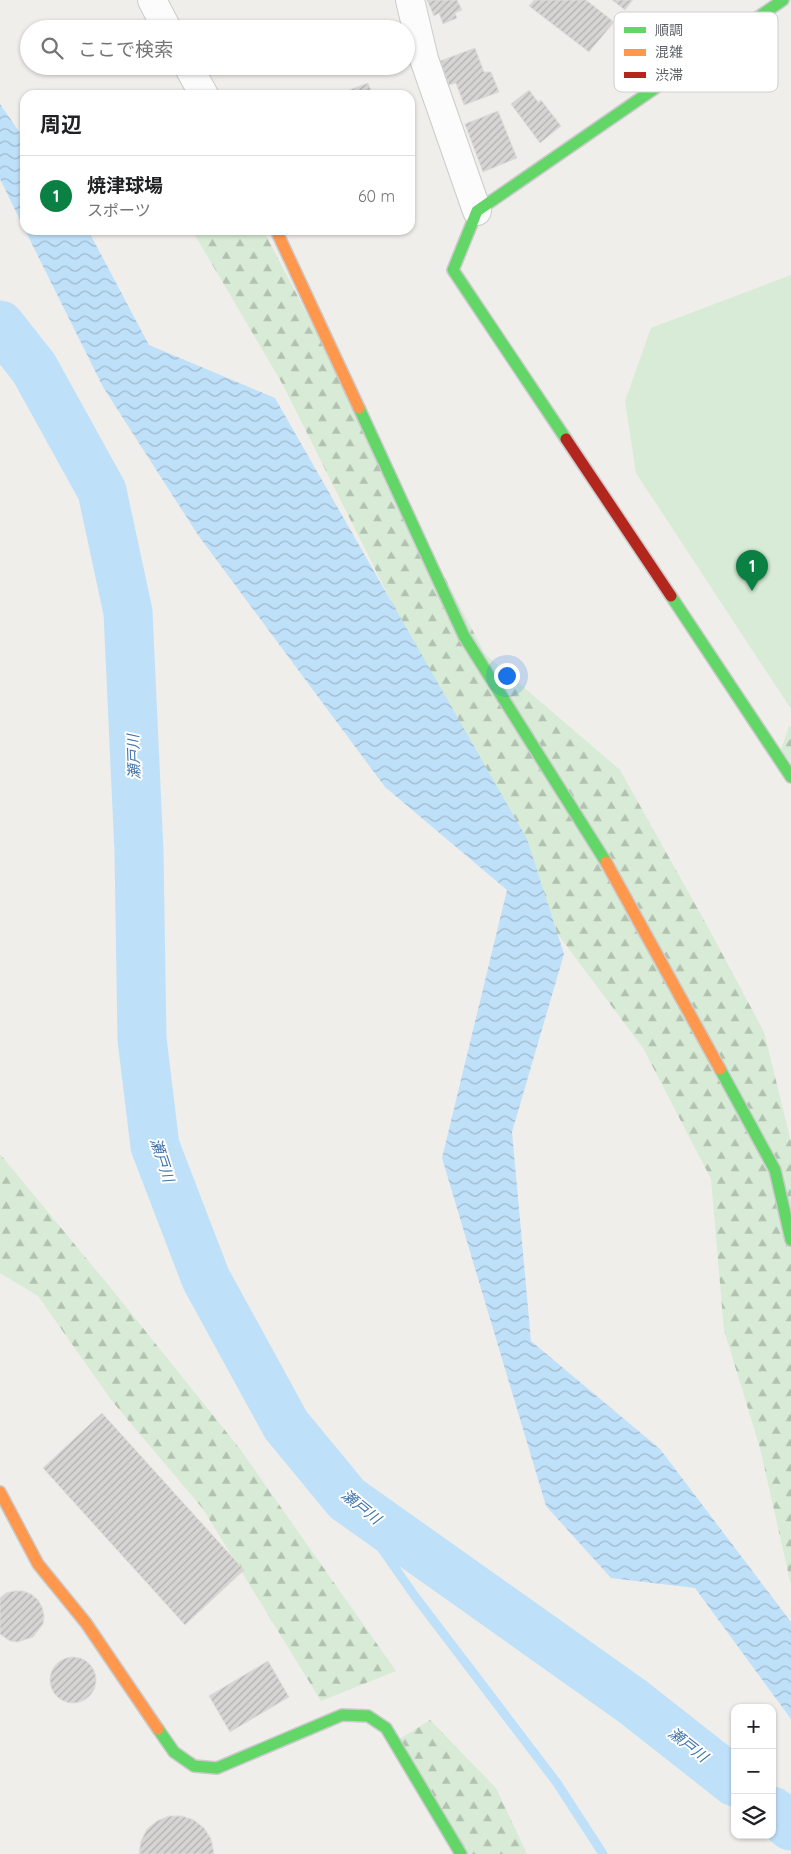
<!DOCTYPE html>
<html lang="ja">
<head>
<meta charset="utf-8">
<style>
	body { margin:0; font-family:Quicksand,"Noto Sans JP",sans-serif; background:#f2f2f2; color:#202124 }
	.controls { position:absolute; right:15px; bottom:15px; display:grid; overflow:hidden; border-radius:10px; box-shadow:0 1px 4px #0004 }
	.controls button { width:45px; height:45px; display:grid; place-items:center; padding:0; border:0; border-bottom:1px solid #e0e0e0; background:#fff; color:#202124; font:25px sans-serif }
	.you { position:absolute; left:506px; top:675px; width:18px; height:18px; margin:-12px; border:4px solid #fff; border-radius:50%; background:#1a73e8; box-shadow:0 0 0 8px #1a73e833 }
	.badge { display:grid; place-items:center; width:32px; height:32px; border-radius:50%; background:#0b8043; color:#fff; font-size:16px; font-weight:700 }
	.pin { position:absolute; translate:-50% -41px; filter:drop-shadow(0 1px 2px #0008) }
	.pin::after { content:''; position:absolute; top:26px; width:18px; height:15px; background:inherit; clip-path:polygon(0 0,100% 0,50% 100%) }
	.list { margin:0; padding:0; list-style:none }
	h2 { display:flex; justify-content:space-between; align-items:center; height:65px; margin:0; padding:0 20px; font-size:21px }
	h2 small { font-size:16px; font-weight:400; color:#757577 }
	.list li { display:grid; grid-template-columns:32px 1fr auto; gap:15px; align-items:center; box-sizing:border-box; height:80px; padding:0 20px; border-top:1px solid #e0e0e0 }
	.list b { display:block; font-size:19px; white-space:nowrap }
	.list p { margin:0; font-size:16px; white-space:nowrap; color:#757577 }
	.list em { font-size:16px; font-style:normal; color:#757577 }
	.icon { flex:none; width:28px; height:28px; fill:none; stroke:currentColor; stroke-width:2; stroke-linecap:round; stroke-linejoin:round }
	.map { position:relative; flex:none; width:791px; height:1854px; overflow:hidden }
	.search { position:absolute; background:#fff; box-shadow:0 1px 4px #0004; left:20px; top:20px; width:395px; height:55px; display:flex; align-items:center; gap:12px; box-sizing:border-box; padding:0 18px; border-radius:28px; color:#757577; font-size:19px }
	.panel { position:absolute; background:#fff; box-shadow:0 1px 4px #0004; left:20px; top:90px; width:395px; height:145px; border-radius:15px }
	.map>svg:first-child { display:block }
</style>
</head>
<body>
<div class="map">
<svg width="791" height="1854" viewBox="0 0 791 1854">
	<defs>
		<pattern id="forest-firs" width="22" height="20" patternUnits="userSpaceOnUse" patternTransform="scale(1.25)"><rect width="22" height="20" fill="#d8ebd6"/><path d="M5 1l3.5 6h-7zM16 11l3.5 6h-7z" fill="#b2c2b1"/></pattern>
		<pattern id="water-waves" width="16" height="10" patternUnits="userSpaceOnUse" patternTransform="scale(1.25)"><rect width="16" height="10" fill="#bfe0f9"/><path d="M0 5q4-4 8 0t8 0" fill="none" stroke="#9eb9cd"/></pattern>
		<pattern id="building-hatch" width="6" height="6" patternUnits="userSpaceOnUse" patternTransform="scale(1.25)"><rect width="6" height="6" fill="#d6d5d3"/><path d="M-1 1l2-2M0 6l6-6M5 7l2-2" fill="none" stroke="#b1b0af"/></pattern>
	</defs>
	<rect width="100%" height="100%" fill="#efeeea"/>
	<!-- forest -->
	<g fill="url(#forest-firs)">
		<path d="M192,230H263L485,654L620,770L709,929L764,1032L791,1142V1585L760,1448L724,1330L711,1179L643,1048L557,933L283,385Z"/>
		<path d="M789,726L791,727V763L781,750Z"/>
		<path d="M0,1154L114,1292L240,1449L396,1671L321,1701L203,1509L112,1401L38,1296L0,1273Z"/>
		<path d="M430,1720L496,1788L527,1854H461L395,1742Z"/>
	</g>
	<!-- park -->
	<path fill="#d8ebd6" d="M791,275V709L636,473L625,401L651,328Z"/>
	<!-- water -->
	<g fill="url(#water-waves)">
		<path d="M0,104L25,140V230L0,179Z"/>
		<path d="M25,230H88L149,345L275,398L527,839L564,954L512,1132L531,1341L660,1449L791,1622V1719L695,1588L611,1578L546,1506L442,1158L507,890L385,787L198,535L103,387Z"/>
	</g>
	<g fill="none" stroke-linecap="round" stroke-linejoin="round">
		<!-- stream -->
		<path stroke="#bfe0f9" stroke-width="9" d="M347,1499L414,1595L557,1783L603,1854"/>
		<!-- river -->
		<g stroke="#bfe0f9" stroke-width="49">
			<path d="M0,325L34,368L102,491L128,612L139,852L142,1039L155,1146L206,1279L286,1425L347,1499L632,1701L735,1782"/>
			<path d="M772,1811L791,1826"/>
		</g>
	</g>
	<!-- building -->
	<g fill="url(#building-hatch)" stroke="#deddd9">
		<path d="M427,0H457L462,10L455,13L457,18L443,24L439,13L434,16Z"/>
		<path d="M534,0H586L614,22L589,52L529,6Z"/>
		<path d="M612,0H633L625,10Z"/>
		<path d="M475,48L484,72H491L499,92L464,105L456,83L449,85L440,61Z"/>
		<path d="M368,83L373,95H336Z"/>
		<path d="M529,90L538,102L541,100L561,126L540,143L511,104Z"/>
		<path d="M498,111L517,158L483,172L465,124Z"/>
		<path d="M102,1413L244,1570L185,1625L43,1468Z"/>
		<path d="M14,1591H23L31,1594L38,1600L42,1607L44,1616L43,1624L33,1637L18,1642L10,1641L0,1634V1598L6,1593Z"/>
		<circle cx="73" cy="1680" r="23"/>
		<path d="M268,1661L289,1697L230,1732L209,1696Z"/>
		<path d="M169,1816H182L194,1820L204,1828L211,1839L214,1854H139L141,1841L147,1829L157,1821Z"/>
	</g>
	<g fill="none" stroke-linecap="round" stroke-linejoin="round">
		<defs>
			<g id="street">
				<path d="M152,0L167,29"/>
				<path d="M410,0L424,59L477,211"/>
				<path d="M188,66L204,95"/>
			</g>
			<g id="fast">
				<path d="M359,408L464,636L606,862"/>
				<path d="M566,439L453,270L477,211L783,0"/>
				<path d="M671,596L791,777"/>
				<path d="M720,1069L775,1170L791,1240"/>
				<path d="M158,1729L174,1752L194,1766L217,1768L342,1715L368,1716L386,1728L461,1854"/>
			</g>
			<g id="slow">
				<path d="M276,230L359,408"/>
				<path d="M606,862L720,1069"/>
				<path d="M0,1492L38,1564L86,1623L158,1729"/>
			</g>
			<path id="jam" d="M566,439L671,596"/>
		</defs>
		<!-- street casing -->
		<use href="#street" stroke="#cbcccc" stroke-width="30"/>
		<!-- fast casing -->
		<use href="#fast" stroke="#cacacb" stroke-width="14"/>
		<!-- slow casing -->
		<use href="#slow" stroke="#cacacb" stroke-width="14"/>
		<!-- jam casing -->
		<use href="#jam" stroke="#cacacb" stroke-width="14"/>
		<!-- street -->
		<use href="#street" stroke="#fdfcfc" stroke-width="28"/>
		<!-- fast -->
		<use href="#fast" stroke="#63d668" stroke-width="11"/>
		<!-- slow -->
		<use href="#slow" stroke="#ff974d" stroke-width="11"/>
		<!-- jam -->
		<use href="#jam" stroke="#b3261e" stroke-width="11"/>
	</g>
	<g text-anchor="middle" stroke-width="4" stroke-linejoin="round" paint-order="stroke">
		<!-- water labels -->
		<g font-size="15" font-style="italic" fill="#4174aa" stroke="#fff">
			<text transform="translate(134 757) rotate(-92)" y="5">瀬戸川</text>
			<text transform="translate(162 1160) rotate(72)" y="5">瀬戸川</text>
			<text transform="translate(361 1507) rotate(39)" y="5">瀬戸川</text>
			<text transform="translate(688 1745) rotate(38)" y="5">瀬戸川</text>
		</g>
	</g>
	<!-- legend -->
	<rect x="614" y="12" width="164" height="80" rx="8" fill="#fff" stroke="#cfd0d2" stroke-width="1"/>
	<rect x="624" y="27" width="22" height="6" fill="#63d668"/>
	<rect x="624" y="49" width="22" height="7" fill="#ff974d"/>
	<rect x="624" y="72" width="22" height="6" fill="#b3261e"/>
	<g font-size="14" fill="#5f6368">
		<text x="655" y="35">順調</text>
		<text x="655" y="57">混雑</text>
		<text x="655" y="80">渋滞</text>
	</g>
</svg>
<div class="controls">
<button>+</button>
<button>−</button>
<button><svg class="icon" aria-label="layers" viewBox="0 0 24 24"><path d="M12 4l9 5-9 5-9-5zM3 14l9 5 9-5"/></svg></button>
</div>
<div class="you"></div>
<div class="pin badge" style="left:752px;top:591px">1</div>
<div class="search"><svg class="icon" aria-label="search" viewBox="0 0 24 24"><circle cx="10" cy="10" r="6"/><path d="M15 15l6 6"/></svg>ここで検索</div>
<section class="panel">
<h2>周辺<small></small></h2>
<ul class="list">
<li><span class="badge">1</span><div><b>焼津球場</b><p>スポーツ</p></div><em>60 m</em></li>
</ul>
</section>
</div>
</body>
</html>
